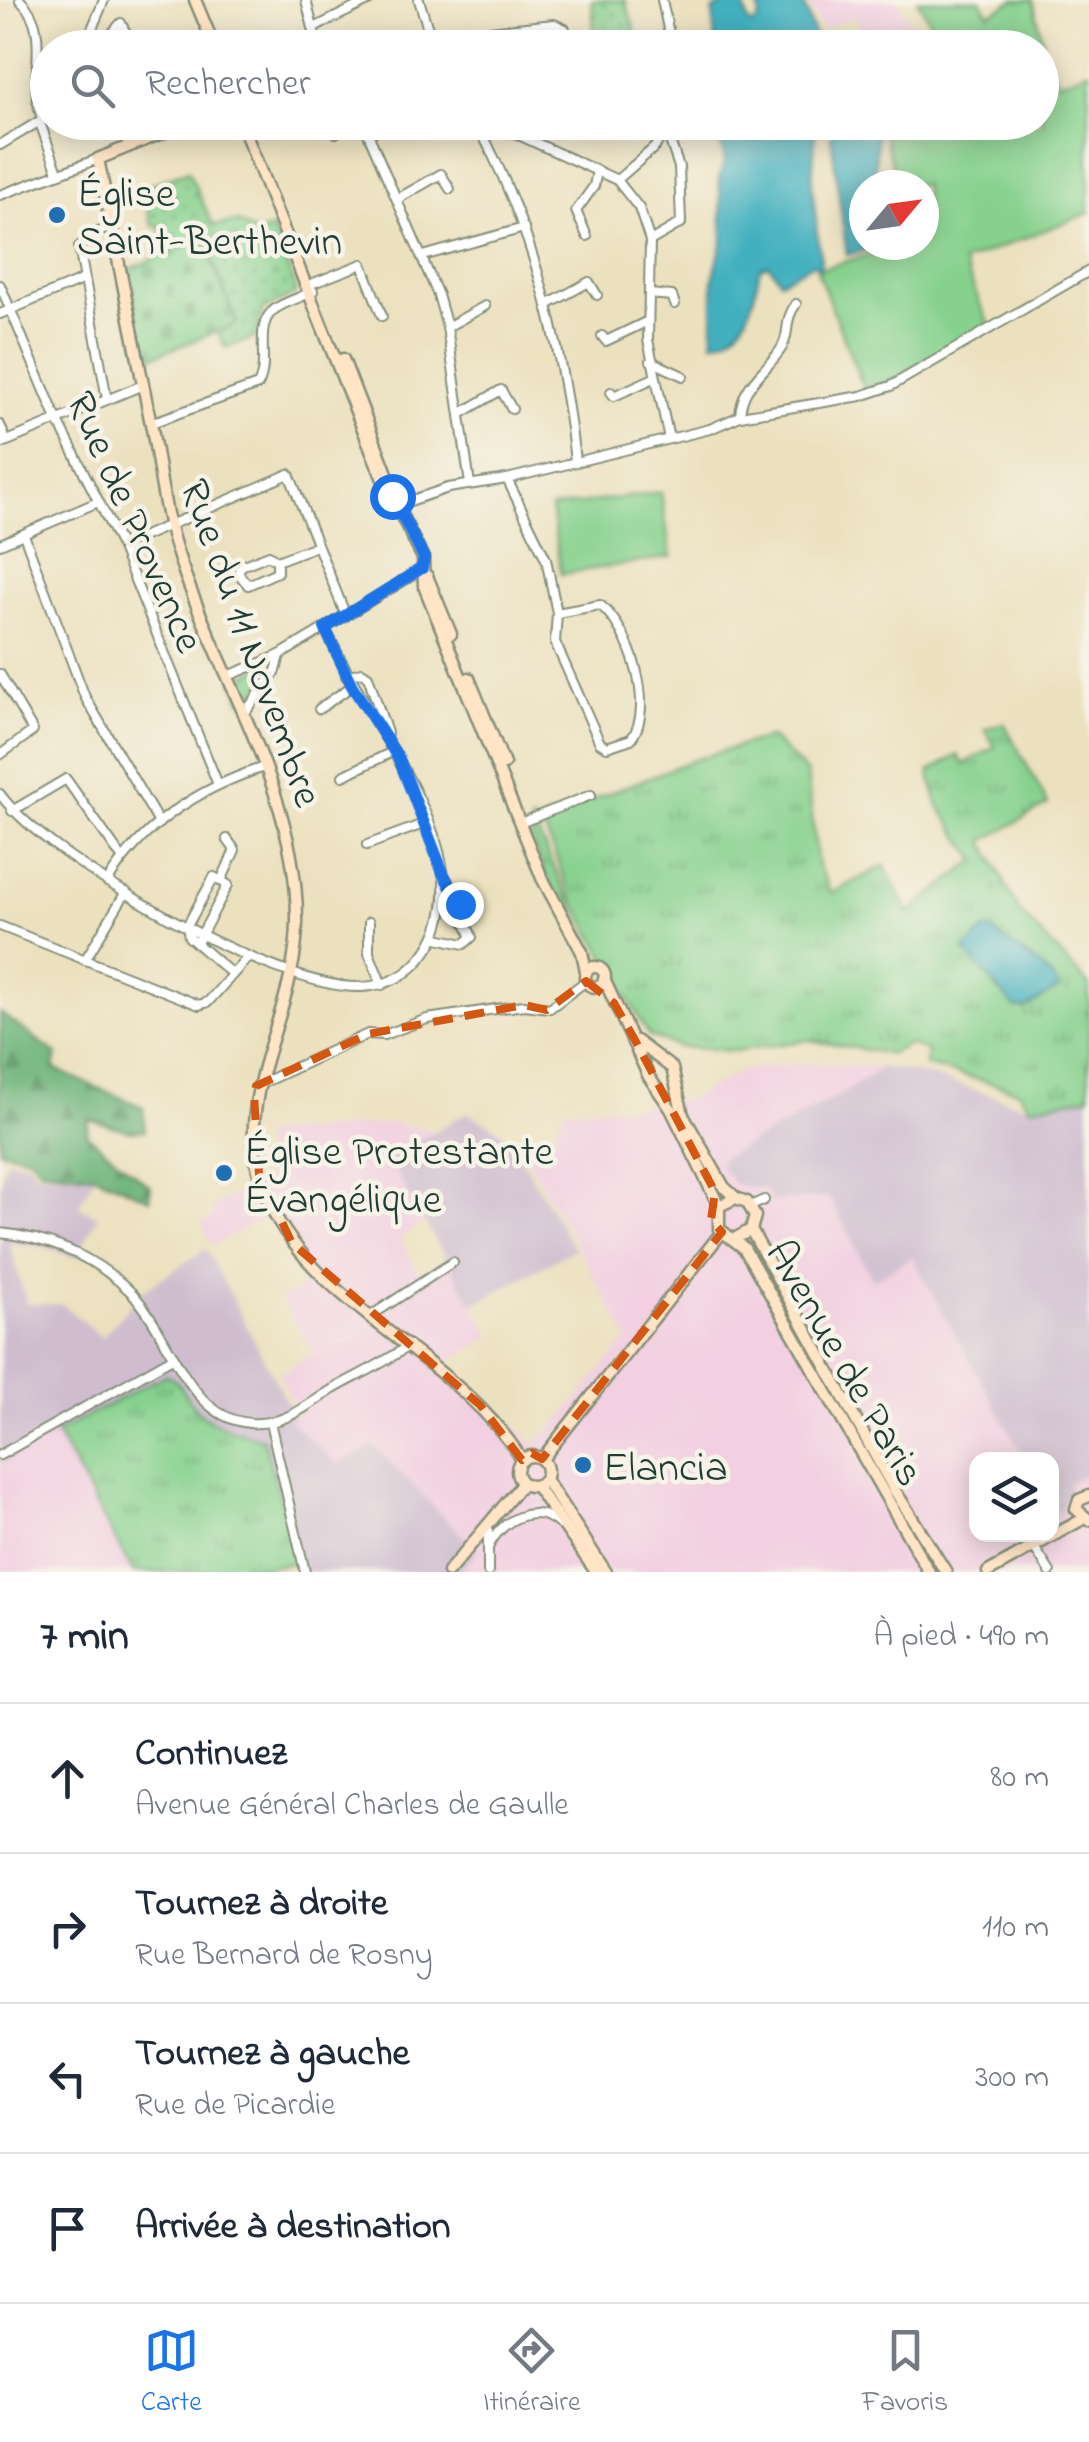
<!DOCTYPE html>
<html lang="fr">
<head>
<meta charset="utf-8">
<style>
	body { margin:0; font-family:"Indie Flower",sans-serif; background:#f6f6f7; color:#1f2937 }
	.controls { position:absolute; right:30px; bottom:30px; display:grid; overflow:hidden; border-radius:20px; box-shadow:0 5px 25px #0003 }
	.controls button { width:90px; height:90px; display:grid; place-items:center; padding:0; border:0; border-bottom:2px solid #e0e1e3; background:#fff; color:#1f2937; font:50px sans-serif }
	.compass { position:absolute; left:849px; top:170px; width:90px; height:90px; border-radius:50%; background:#fff; box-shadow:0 5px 25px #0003; rotate:61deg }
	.stop { position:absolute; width:30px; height:30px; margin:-22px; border:8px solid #1a73e8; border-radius:50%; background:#fff }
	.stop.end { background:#1a73e8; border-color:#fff; box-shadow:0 2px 10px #0008 }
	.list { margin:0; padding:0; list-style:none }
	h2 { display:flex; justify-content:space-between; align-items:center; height:130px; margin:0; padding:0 40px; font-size:42px }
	h2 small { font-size:32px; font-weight:400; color:#747a83 }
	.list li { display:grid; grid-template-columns:65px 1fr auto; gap:30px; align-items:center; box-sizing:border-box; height:150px; padding:0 40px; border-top:2px solid #e0e1e3 }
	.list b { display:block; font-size:38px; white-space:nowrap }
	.list p { margin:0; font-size:32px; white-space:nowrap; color:#747a83 }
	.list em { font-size:32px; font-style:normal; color:#747a83 }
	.icon { flex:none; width:55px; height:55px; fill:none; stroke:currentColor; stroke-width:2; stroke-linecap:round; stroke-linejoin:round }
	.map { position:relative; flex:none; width:1089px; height:1572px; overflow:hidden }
	.search { position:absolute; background:#fff; box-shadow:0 5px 25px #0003; left:30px; right:30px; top:30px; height:110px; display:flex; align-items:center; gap:25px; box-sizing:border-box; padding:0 35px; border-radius:55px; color:#747a83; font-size:38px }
	.sheet { height:730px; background:#fff }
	nav { display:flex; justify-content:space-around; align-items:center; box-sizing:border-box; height:140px; border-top:2px solid #e0e1e3; background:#fff; font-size:28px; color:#747a83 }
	nav a { display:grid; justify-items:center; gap:5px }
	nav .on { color:#1a73e8 }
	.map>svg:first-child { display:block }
</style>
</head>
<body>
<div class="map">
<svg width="1089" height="1572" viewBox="0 0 1089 1572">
	<defs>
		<pattern id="grass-tufts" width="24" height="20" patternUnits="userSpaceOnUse" patternTransform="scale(2.5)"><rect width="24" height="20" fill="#86d18e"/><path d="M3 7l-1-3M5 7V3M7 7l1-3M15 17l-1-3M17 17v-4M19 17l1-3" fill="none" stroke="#6dab75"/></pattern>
		<pattern id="forest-firs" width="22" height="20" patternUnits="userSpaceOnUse" patternTransform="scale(2.5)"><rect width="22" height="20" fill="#6cb379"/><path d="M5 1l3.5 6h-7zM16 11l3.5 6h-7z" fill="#589364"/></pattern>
		<pattern id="cemetery-stones" width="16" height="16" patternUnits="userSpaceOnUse" patternTransform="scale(2.5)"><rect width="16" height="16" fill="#86d18e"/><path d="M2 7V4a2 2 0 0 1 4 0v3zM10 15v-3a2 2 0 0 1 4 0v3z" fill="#6dab75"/></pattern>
		<pattern id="park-dots" width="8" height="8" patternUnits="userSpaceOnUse" patternTransform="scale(2.5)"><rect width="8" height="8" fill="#86d18e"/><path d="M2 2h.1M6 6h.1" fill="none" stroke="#6dab75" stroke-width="1.8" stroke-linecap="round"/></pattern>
		<pattern id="garden-furrows" width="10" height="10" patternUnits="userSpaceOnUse" patternTransform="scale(2.5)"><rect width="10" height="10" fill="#86d18e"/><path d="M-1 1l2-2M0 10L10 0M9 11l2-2" fill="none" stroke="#6dab75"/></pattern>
	</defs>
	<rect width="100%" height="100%" fill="#f7f3e8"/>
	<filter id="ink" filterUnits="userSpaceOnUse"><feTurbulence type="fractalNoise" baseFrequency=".01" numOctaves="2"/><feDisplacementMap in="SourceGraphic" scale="20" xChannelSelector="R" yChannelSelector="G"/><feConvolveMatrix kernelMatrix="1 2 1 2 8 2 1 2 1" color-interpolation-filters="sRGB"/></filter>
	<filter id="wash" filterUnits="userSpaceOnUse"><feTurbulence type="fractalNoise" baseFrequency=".0048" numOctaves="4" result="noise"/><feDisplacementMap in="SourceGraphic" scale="40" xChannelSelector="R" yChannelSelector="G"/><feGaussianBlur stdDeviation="2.25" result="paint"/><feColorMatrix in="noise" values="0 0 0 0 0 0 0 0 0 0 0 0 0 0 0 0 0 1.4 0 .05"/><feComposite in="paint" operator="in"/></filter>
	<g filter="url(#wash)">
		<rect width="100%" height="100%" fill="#ece1bf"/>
		<!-- built -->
		<g fill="#f2cfe1">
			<path d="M806,0H897L923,47H871L854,16L823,30Z"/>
			<path d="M808,1063L882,1067L845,1092L723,1159L721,1165L758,1190L764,1189L775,1201L829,1197L873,1279L912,1257L1025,1459L976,1460V1534H1052V1507L1058,1512L1064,1507L1069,1482L1089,1474V1572H459L477,1550L337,1465L289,1420L299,1413L278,1375L314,1352L281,1300L317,1278L292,1256L265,1216L213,1246L201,1224L214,1216L211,1208L267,1176L263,1135L392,1123L435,1131L389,1159L425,1222L400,1238L419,1274L446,1259L492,1337L446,1362L534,1443L551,1430L628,1338L526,1156L551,1146L564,1109L646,1106L650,1095L686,1101L734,1074L757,1067Z"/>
			<path d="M56,1433L133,1572H0V1464Z"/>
		</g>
		<!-- industrial -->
		<g fill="#cfbdcf">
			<path d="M882,1067L927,1075L1029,1107L1089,1096V1474L1069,1482L1068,1501L1058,1513L1052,1507V1460L1025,1459L912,1257L873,1280L829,1197L773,1202L764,1189L734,1184L720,1165L722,1158L845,1092Z"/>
			<path d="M467,1112L499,1130L521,1158L574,1249L473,1305L388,1159Z"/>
			<path d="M7,1159L27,1162L35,1172L95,1175L79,1206L98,1216L76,1258L44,1247L9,1243L27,1304H62L102,1337L142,1291L206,1249L294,1416L289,1420L337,1464L374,1446L477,1551L459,1572H299L263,1439L221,1427L198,1411L175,1378L166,1375L0,1464V1184Z"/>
		</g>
		<!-- grass -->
		<g fill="url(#grass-tufts)" stroke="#528761" stroke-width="2.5">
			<path d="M1004,723L1048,804L984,841L1019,911L1089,985V1096L1029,1107L1019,1091L925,1065L927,1051L909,1044L890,1054L808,1040L736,1051L679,1047L649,1036L572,898L541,820L693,760L770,737L807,773L818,866L832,893L884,866L909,912L976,860L938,805L929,772L958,755L963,764L995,747L985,729Z"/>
			<path d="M532,821L595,955L591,957C578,933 520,841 532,821Z"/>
			<path d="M165,1375C182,1380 185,1398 197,1410C214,1428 241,1432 263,1439L298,1562L237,1572H133L56,1433Z"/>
		</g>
		<!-- forest -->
		<path fill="url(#forest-firs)" stroke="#467856" stroke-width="2.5" d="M0,1013L57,1054L54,1069L143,1107L145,1130L128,1131L89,1119L87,1135L151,1187L149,1199L95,1175L40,1169L30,1157L0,1150Z"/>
		<!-- cemetery -->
		<path fill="url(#cemetery-stones)" stroke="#528761" stroke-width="2.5" d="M203,238L237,324L146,359L128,270Z"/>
		<!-- park -->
		<g fill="url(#park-dots)" stroke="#528761" stroke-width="2.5">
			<path d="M592,0H625L640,47H595Z"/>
			<path d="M188,171L213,225L238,222L256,233L273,229L296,287L295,294L263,310L255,338L225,348L218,332L237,323L204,238L170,251L167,245L162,247L159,240L164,238L159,226L152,225L144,200L149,185Z"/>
		</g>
		<!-- garden -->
		<path fill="url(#garden-furrows)" stroke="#528761" stroke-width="2.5" d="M268,664L272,672L250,701H241L233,680Z"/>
		<!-- pitch -->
		<g fill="#86d18e" stroke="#528761" stroke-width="2.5">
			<path d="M918,0H981L989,14L1015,0H1033L1043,42L1038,47H939L942,45Z"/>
			<path d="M1042,54L1059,82L1089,70V213L963,262L989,325L889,383L864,389L817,270L878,252L880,245H924V185H898L880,123L1042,122Z"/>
			<path d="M661,492L671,557L561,574L551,508Z"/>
		</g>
		<!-- water -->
		<g fill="#42b0bf" stroke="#30767a" stroke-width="2.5">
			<path d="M757,0H802L819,47H715L713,11L730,1L743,2L748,21L754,25L760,16Z"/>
			<path d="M715,123H816L812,185L821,263L820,268L812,264L780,281L769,265L760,268C754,296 749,338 713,342V280L723,238L719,178L725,160Z"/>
			<path d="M829,123L877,125L875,185H864V245L877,247L847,255Z"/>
			<path d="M984,930H992C1012,949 1048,965 1059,988L1027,1008L1016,1009L964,950Z"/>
		</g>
	</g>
	<g filter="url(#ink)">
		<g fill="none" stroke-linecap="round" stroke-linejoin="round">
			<defs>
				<g id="street">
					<path d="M20,0C55,33 24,82 43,120"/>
					<path d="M306,0L318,48"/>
					<path d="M419,0L434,48"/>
					<path d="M662,0L672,48"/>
					<path d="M314,28L370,0"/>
					<path d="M487,31L494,48"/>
					<path d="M84,48L104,0"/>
					<path d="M131,48L113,32L121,23L133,48"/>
					<path d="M415,48L444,46L470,33L554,24L565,29L566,48"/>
					<path d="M333,122L336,133"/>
					<path d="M363,122L438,295L447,327L470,484"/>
					<path d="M413,122L415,126"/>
					<path d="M476,122C533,227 562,343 575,461"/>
					<path d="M490,122L617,180L639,208L650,241L648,340L669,439"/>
					<path d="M40,123L58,172"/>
					<path d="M369,134L393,122"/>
					<path d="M0,145L48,116"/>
					<path d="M617,180L655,147L669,122"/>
					<path d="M0,195L98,159"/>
					<path d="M399,198L441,174L450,189"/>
					<path d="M587,236L576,211L594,186L597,171"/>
					<path d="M650,241L681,223L679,167L667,132"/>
					<path d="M423,256L524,228"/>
					<path d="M0,285L55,415L121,546L217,782"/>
					<path d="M306,286L362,264L382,316"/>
					<path d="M649,294L672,296L675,304"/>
					<path d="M547,305L589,282L597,295"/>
					<path d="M0,314L84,279"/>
					<path d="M447,327L485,306"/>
					<path d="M602,336L606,341L648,321"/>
					<path d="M651,361L683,376"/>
					<path d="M611,392L614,396L654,378"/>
					<path d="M107,399L79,247L91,234L113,227"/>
					<path d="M460,414L501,390L512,409"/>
					<path d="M740,416C741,385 765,373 781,349C791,334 783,321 796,304"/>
					<path d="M151,423L258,385C271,362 252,325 275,309C286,301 301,298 313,291"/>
					<path d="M0,425L6,440"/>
					<path d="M0,444L143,385"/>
					<path d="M507,479L546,559L557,613L555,642L600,743L607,747L631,739C656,708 630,628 600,605L557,613"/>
					<path d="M398,505L448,488L507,479L710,429L740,416L861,396L891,386L1089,271"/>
					<path d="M24,535L85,697L159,823"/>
					<path d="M0,544L98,502"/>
					<path d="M121,546L289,474L346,616"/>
					<path d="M277,561V572L248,585L238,573L241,566L269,555L277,561L316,546"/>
					<path d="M0,674L33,731L0,755"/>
					<path d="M228,676L280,655L423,569"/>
					<path d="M346,676L362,672L368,676L387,733"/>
					<path d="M319,709L352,686"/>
					<path d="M244,714L276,671L280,655"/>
					<path d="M343,776L394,751"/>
					<path d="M0,794C48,861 279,991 362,987C419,984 447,933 444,881C439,802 357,702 325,628"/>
					<path d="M12,811L66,779L122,858"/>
					<path d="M520,823L591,795"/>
					<path d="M367,845L426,823"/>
					<path d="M221,881L235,850L227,839"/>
					<path d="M107,882C143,824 200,788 264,767"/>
					<path d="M369,922V953L382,985"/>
					<path d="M0,926L199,1005L208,1002L249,956"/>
					<path d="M437,938L464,944L472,937L443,873"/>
					<path d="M197,943L228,885L214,877L187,926L189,937L232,974"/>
					<path d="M85,960L126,892"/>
					<path d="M260,1084L368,1034L384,1035L427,1019L524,1005L550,1008L586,981"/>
					<path d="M751,1206L764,1200"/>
					<path d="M0,1233C50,1238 94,1256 131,1292C175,1337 191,1440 275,1421C296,1416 316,1399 335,1388C360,1374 387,1362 409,1345"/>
					<path d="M372,1315L453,1262"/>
					<path d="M270,1422L305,1572"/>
					<path d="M0,1455L174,1357"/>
					<path d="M488,1527V1572"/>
					<path d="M1034,1547L1050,1572"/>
					<path d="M488,1548C500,1520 535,1501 560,1525"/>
				</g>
				<g id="secondary">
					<path d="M195,0L215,48"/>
					<path d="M189,122L98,159C116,245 133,332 150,419C159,461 162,504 175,545C213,669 296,784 297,917C299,1019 222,1099 269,1203C319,1311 458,1356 522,1460"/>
					<path d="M241,122L382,477L423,558L424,586L542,878L582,952L586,971"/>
					<path d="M343,359L398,502"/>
					<path d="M427,576L451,634"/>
					<path d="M469,678L504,764"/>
					<circle cx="595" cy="977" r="10"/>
					<path d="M604,979L649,1077L671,1109L719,1206"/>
					<path d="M636,1041L672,1068L683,1115L724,1187L736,1198"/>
					<path d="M751,1230L894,1489L946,1572"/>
					<path d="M736,1238L751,1230L755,1216L747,1202L736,1198L719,1206V1229L744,1248L929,1572"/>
					<circle cx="532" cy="1471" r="15"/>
					<path d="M542,1459L722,1232"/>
					<path d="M545,1479L606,1572"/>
					<path d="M536,1486L596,1572"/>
					<path d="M1089,1520L1076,1509L1079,1500L1089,1496"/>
					<path d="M448,1572L523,1483"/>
					<path d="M988,1572L1083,1519"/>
				</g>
			</defs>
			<!-- street casing -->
			<use href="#street" stroke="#868f7a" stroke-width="12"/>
			<!-- secondary casing -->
			<use href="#secondary" stroke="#868f7a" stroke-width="15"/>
			<!-- street -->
			<use href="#street" stroke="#fff" stroke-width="8"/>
			<!-- secondary -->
			<use href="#secondary" stroke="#ffe4c6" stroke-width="10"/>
		</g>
	</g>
	<g fill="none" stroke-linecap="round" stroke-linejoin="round" filter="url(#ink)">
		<!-- route -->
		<path stroke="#1a73e8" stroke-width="12" d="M392,496L424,558L422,568L325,628L352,686L399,759L443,873L460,904"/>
	</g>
	<!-- marked area -->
	<path fill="none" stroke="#d45610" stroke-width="8" stroke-dasharray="20 12" stroke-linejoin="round" d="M586,981L614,1003L635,1040L715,1192L711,1220L722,1232L542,1459L532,1453L522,1460L480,1405L292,1243L259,1174L254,1095L256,1086L368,1034L524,1005L547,1010Z"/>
	<!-- markers -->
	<g fill="#1f6fb2" stroke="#f7f3e8" stroke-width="4">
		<circle cx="57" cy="215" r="10"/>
		<circle cx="224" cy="1173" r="10"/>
		<circle cx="583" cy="1465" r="10"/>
	</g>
	<g text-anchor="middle" stroke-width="9" stroke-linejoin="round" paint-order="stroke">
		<!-- poi labels -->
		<g font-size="42" fill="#1f3d34" stroke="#f7f3e8" text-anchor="start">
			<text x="77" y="206">Église<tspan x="77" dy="48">Saint-Berthevin</tspan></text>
			<text x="244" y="1164">Église Protestante<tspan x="244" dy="48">Évangélique</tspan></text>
			<text x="603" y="1480">Elancia</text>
		</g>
		<!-- street labels -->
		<g font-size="42" fill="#1f3d34" stroke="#f7f3e8">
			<text transform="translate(137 521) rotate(66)" y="15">Rue de Provence</text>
			<text transform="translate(253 642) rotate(70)" y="15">Rue du 11 Novembre</text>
			<text transform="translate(847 1362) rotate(60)" y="15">Avenue de Paris</text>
		</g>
	</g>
</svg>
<div class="controls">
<button><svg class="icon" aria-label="layers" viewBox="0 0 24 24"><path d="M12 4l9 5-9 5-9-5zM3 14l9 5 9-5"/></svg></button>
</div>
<svg class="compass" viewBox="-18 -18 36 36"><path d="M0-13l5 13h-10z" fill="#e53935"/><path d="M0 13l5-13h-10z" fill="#747a83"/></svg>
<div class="stop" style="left:392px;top:496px"></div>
<div class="stop end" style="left:460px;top:904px"></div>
<div class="search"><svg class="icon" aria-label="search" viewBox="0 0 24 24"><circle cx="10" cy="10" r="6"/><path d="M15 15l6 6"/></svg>Rechercher</div>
</div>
<section class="sheet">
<h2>7 min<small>À pied · 490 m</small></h2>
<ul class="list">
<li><svg class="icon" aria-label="ahead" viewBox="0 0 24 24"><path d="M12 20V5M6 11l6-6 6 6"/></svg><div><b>Continuez</b><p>Avenue Général Charles de Gaulle</p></div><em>80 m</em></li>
<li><svg class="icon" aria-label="right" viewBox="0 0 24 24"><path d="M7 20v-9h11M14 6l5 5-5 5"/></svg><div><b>Tournez à droite</b><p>Rue Bernard de Rosny</p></div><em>110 m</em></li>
<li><svg class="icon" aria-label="left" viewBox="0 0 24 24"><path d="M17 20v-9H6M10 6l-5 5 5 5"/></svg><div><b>Tournez à gauche</b><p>Rue de Picardie</p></div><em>300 m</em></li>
<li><svg class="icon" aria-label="arrive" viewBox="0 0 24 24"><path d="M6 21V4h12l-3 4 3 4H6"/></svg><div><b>Arrivée à destination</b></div></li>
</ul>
</section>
<nav>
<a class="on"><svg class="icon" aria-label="map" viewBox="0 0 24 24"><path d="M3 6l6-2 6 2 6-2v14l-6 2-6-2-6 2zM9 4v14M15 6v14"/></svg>Carte</a>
<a><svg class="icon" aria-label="directions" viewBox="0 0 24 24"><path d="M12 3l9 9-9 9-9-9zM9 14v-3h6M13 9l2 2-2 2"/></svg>Itinéraire</a>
<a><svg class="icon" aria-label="saved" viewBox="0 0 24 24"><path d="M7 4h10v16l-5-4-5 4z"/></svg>Favoris</a>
</nav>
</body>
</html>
